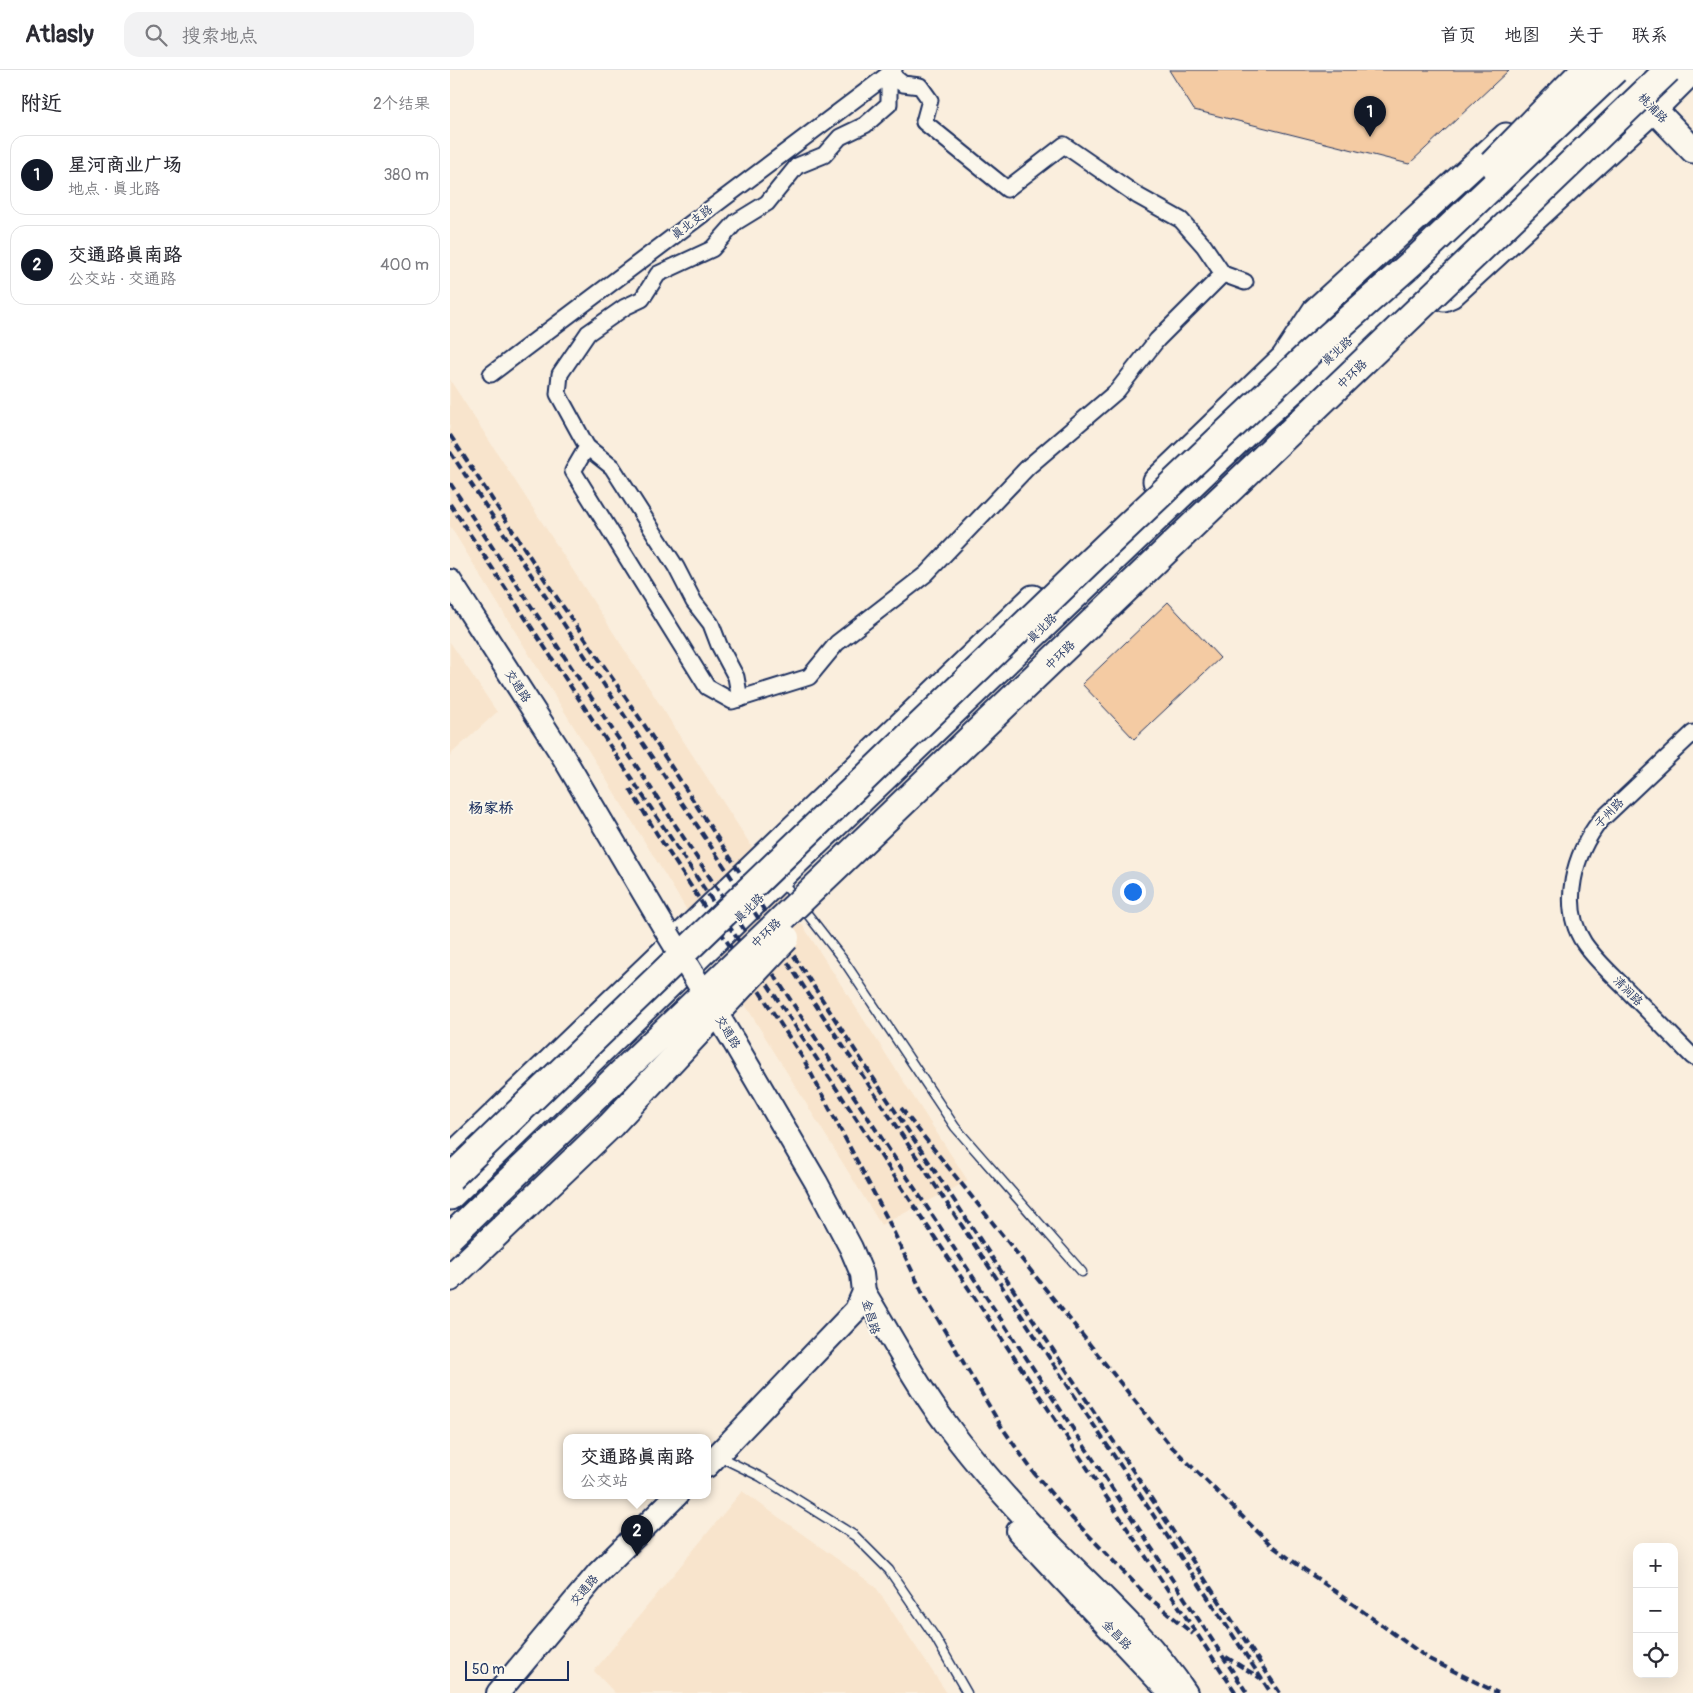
<!DOCTYPE html>
<html lang="zh">
<head>
<meta charset="utf-8">
<style>
	body { margin:0; font-family:Pangolin,"LXGW WenKai TC",sans-serif; background:#f2f2f3; color:#2b2b33 }
	.controls { position:absolute; right:15px; bottom:15px; display:grid; overflow:hidden; border-radius:10px; box-shadow:0 5px 20px #0002 }
	.controls button { width:45px; height:45px; display:grid; place-items:center; padding:0; border:0; border-bottom:1px solid #e1e1e2; background:#fff; color:#2b2b33; font:25px sans-serif }
	.scale { position:absolute; left:15px; bottom:12px; width:104px; box-sizing:border-box; padding-left:5px; border:2px solid #1b2f5e; border-top:0; font-size:14px; line-height:18px; white-space:nowrap; color:#1b2f5e; -webkit-text-stroke:4px #fbf7ec; paint-order:stroke }
	.you { position:absolute; left:682px; top:821px; width:18px; height:18px; margin:-12px; border:4px solid #fff; border-radius:50%; background:#1a73e8; box-shadow:0 0 0 8px #1a73e833 }
	.badge { display:grid; place-items:center; width:32px; height:32px; border-radius:50%; background:#111827; color:#fff; font-size:16px; font-weight:700 }
	.pin { position:absolute; translate:-50% -41px; filter:drop-shadow(0 1px 2px #0008) }
	.pin::after { content:''; position:absolute; top:26px; width:18px; height:15px; background:inherit; clip-path:polygon(0 0,100% 0,50% 100%) }
	.popup { position:absolute; left:113px; top:1364px; width:148px; height:65px; box-sizing:border-box; display:grid; place-content:center; border-radius:10px; background:#fff; filter:drop-shadow(0 1px 4px #0005); font-size:16px; white-space:nowrap; color:#7c7c81 }
	.popup b { font-size:19px; color:#2b2b33 }
	.popup::after { content:''; position:absolute; left:50%; top:100%; margin-left:-10px; border:10px solid transparent; border-top-color:#fff }
	.list { margin:0; padding:0; list-style:none }
	h2 { display:flex; justify-content:space-between; align-items:center; height:65px; margin:0; padding:0 20px; font-size:21px }
	h2 small { font-size:16px; font-weight:400; color:#7c7c81 }
	.list li { display:grid; grid-template-columns:32px 1fr auto; gap:15px; align-items:center; box-sizing:border-box; height:80px; margin:0 10px 10px; padding:0 10px; border:1px solid #e1e1e2; border-radius:15px }
	.list b { display:block; font-size:19px; white-space:nowrap }
	.list p { margin:0; font-size:16px; white-space:nowrap; color:#7c7c81 }
	.list em { font-size:16px; font-style:normal; color:#7c7c81 }
	.icon { flex:none; width:28px; height:28px; fill:none; stroke:currentColor; stroke-width:2; stroke-linecap:round; stroke-linejoin:round }
	.map { position:relative; flex:none; width:1243px; height:1623px; overflow:hidden }
	header { display:flex; align-items:center; gap:30px; box-sizing:border-box; height:70px; padding:0 25px; background:#fff; border-bottom:1px solid #e1e1e2 }
	header strong { font-size:24px }
	nav { display:flex; gap:28px; margin-inline-start:auto; font-size:18px }
	.search { width:350px; height:45px; background:#f2f2f3; display:flex; align-items:center; gap:12px; box-sizing:border-box; padding:0 18px; border-radius:15px; color:#7c7c81; font-size:19px }
	main { display:flex }
	aside { flex:1; background:#fff }
	.map>svg:first-child { display:block }
</style>
</head>
<body>
<header>
<strong>Atlasly</strong>
<div class="search"><svg class="icon" aria-label="search" viewBox="0 0 24 24"><circle cx="10" cy="10" r="6"/><path d="M15 15l6 6"/></svg>搜索地点</div>
<nav><a>首页</a><a>地图</a><a>关于</a><a>联系</a></nav>
</header>
<main>
<aside>
<h2>附近<small>2个结果</small></h2>
<ul class="list">
<li><span class="badge">1</span><div><b>星河商业广场</b><p>地点 · 真北路</p></div><em>380 m</em></li>
<li><span class="badge">2</span><div><b>交通路真南路</b><p>公交站 · 交通路</p></div><em>400 m</em></li>
</ul>
</aside>
<div class="map">
<svg width="1243" height="1623" viewBox="0 0 1243 1623">
	<rect width="100%" height="100%" fill="#faeedd"/>
	<filter id="ink" filterUnits="userSpaceOnUse"><feTurbulence type="fractalNoise" baseFrequency=".02" numOctaves="2"/><feDisplacementMap in="SourceGraphic" scale="10" xChannelSelector="R" yChannelSelector="G"/><feConvolveMatrix kernelMatrix="1 2 1 2 8 2 1 2 1" color-interpolation-filters="sRGB"/></filter>
	<g filter="url(#ink)">
		<!-- built -->
		<g fill="#f8e4cc">
			<path d="M0,310L518,1111L431,1155L0,456Z"/>
			<path d="M0,572L47,642L0,685Z"/>
			<path d="M292,1421L425,1516L497,1623H165L144,1601Z"/>
		</g>
		<!-- building -->
		<g fill="#f4cba3" stroke="#1b2f5e">
			<path d="M719,0H1059L959,94L744,40Z"/>
			<path d="M718,532L770,588L684,669L632,614Z"/>
		</g>
		<g fill="none" stroke-linecap="round" stroke-linejoin="round">
			<defs>
				<g id="service">
					<path d="M331,810L394,891L505,1057L632,1202"/>
					<path d="M270,1387L311,1407L405,1466L439,1500L485,1567L517,1623"/>
				</g>
				<g id="minor">
					<path d="M439,3L453,14L470,16L480,30L474,52L557,119L614,75L688,126L731,150L754,176L773,204L707,270L667,321L578,397L476,504L387,573L359,607L282,631L257,617L123,401L137,377L108,324L110,304L138,263L175,237L192,229L208,204L262,179L286,152L317,133L347,96L374,85L390,67L415,55L439,34Z"/>
					<path d="M773,204L795,212"/>
					<path d="M41,304L444,0"/>
					<path d="M137,377L162,397L226,497L244,532L261,554L269,575L286,607L290,629"/>
					<path d="M1243,663L1150,751C1125,783 1109,835 1134,873C1147,892 1165,907 1181,924C1202,945 1222,966 1243,987"/>
				</g>
				<g id="secondary">
					<path d="M0,511L111,683L218,864"/>
					<path d="M414,1222C440,1264 464,1311 494,1351C519,1386 548,1419 577,1450C630,1508 692,1557 736,1623"/>
					<path d="M257,1396L406,1240L414,1222L412,1204L401,1178L366,1112L284,972"/>
					<path d="M568,1461L720,1623"/>
					<path d="M48,1623L148,1503L227,1425"/>
				</g>
				<g id="primary">
					<path d="M1192,27L1243,80"/>
					<path d="M994,228L1001,225L1204,39L1243,0"/>
					<path d="M706,411L834,288L865,241L1056,66"/>
					<path d="M0,1088L583,528"/>
					<path d="M0,1127L340,798L808,352L1039,145L1194,0"/>
				</g>
				<path id="trunk" d="M0,1208L161,1055"/>
			</defs>
			<!-- service casing -->
			<use href="#service" stroke="#1b2f5e" stroke-width="11"/>
			<!-- minor casing -->
			<use href="#minor" stroke="#1b2f5e" stroke-width="19"/>
			<!-- secondary casing -->
			<use href="#secondary" stroke="#1b2f5e" stroke-width="26"/>
			<!-- primary casing -->
			<use href="#primary" stroke="#1b2f5e" stroke-width="29"/>
			<!-- trunk casing -->
			<use href="#trunk" stroke="#1b2f5e" stroke-width="30"/>
			<!-- service -->
			<use href="#service" stroke="#fbf7ec" stroke-width="8"/>
			<!-- minor -->
			<use href="#minor" stroke="#fbf7ec" stroke-width="15"/>
			<!-- secondary -->
			<use href="#secondary" stroke="#fbf7ec" stroke-width="22"/>
			<!-- primary -->
			<use href="#primary" stroke="#fbf7ec" stroke-width="25"/>
			<!-- trunk -->
			<use href="#trunk" stroke="#fbf7ec" stroke-width="26"/>
			<!-- rail -->
			<g stroke="#1b2f5e" stroke-width="4" stroke-dasharray="8 4" stroke-linecap="butt">
				<path d="M0,365L101,519L193,653L414,994L830,1623"/>
				<path d="M0,382L821,1623"/>
				<path d="M0,413L797,1623"/>
				<path d="M0,434L786,1623"/>
				<path d="M180,719L207,764L354,990L438,1150L473,1224L551,1356L584,1403L622,1448L696,1525L743,1564"/>
				<path d="M451,1038L720,1375L822,1476L979,1589L1048,1623"/>
				<path d="M776,1587L810,1608"/>
			</g>
			<defs>
				<path id="secondary-bridge" d="M218,864L284,972"/>
				<g id="trunk-bridge">
					<path d="M1042,94L1134,0"/>
					<path d="M161,1055L336,868"/>
					<path d="M0,1108L637,494L863,280L966,189L1165,0"/>
					<path d="M0,1167L1218,0"/>
				</g>
			</defs>
			<!-- secondary-bridge casing -->
			<use href="#secondary-bridge" stroke="#1b2f5e" stroke-width="26" stroke-linecap="butt"/>
			<!-- trunk-bridge casing -->
			<use href="#trunk-bridge" stroke="#1b2f5e" stroke-width="30" stroke-linecap="butt"/>
			<!-- secondary-bridge -->
			<use href="#secondary-bridge" stroke="#fbf7ec" stroke-width="22"/>
			<!-- trunk-bridge -->
			<use href="#trunk-bridge" stroke="#fbf7ec" stroke-width="26"/>
		</g>
	</g>
	<g text-anchor="middle" stroke-width="4" stroke-linejoin="round" paint-order="stroke">
		<!-- street labels -->
		<g font-size="12" fill="#1b2f5e" stroke="#fbf7ec">
			<text transform="translate(1203 38) rotate(46)" y="4">桃浦路</text>
			<text transform="translate(242 152) rotate(-37)" y="4">真北支路</text>
			<text transform="translate(887 281) rotate(-42)" y="4">真北路</text>
			<text transform="translate(902 304) rotate(-44)" y="4">中环路</text>
			<text transform="translate(592 558) rotate(-44)" y="4">真北路</text>
			<text transform="translate(610 585) rotate(-44)" y="4">中环路</text>
			<text transform="translate(68 616) rotate(57)" y="4">交通路</text>
			<text transform="translate(1159 743) rotate(-46)" y="4">子州路</text>
			<text transform="translate(299 838) rotate(-44)" y="4">真北路</text>
			<text transform="translate(316 863) rotate(-44)" y="4">中环路</text>
			<text transform="translate(1178 921) rotate(45)" y="4">清涧路</text>
			<text transform="translate(278 962) rotate(59)" y="4">交通路</text>
			<text transform="translate(421 1247) rotate(74)" y="4">金昌路</text>
			<text transform="translate(134 1520) rotate(-50)" y="4">交通路</text>
			<text transform="translate(667 1565) rotate(46)" y="4">金昌路</text>
		</g>
		<!-- quarter labels -->
		<g font-size="15" font-weight="bold" fill="#1b2f5e" stroke="#fbf7ec">
			<text x="41" y="743">杨家桥</text>
		</g>
	</g>
</svg>
<div class="controls">
<button>+</button>
<button>−</button>
<button><svg class="icon" aria-label="locate" viewBox="0 0 24 24"><circle cx="12" cy="12" r="6"/><path d="M12 2v4M12 18v4M2 12h4M18 12h4"/></svg></button>
</div>
<div class="scale">50 m</div>
<div class="you"></div>
<div class="pin badge" style="left:920px;top:67px">1</div>
<div class="pin badge" style="left:187px;top:1486px">2</div>
<div class="popup"><b>交通路真南路</b>公交站</div>
</div>
</main>
</body>
</html>
